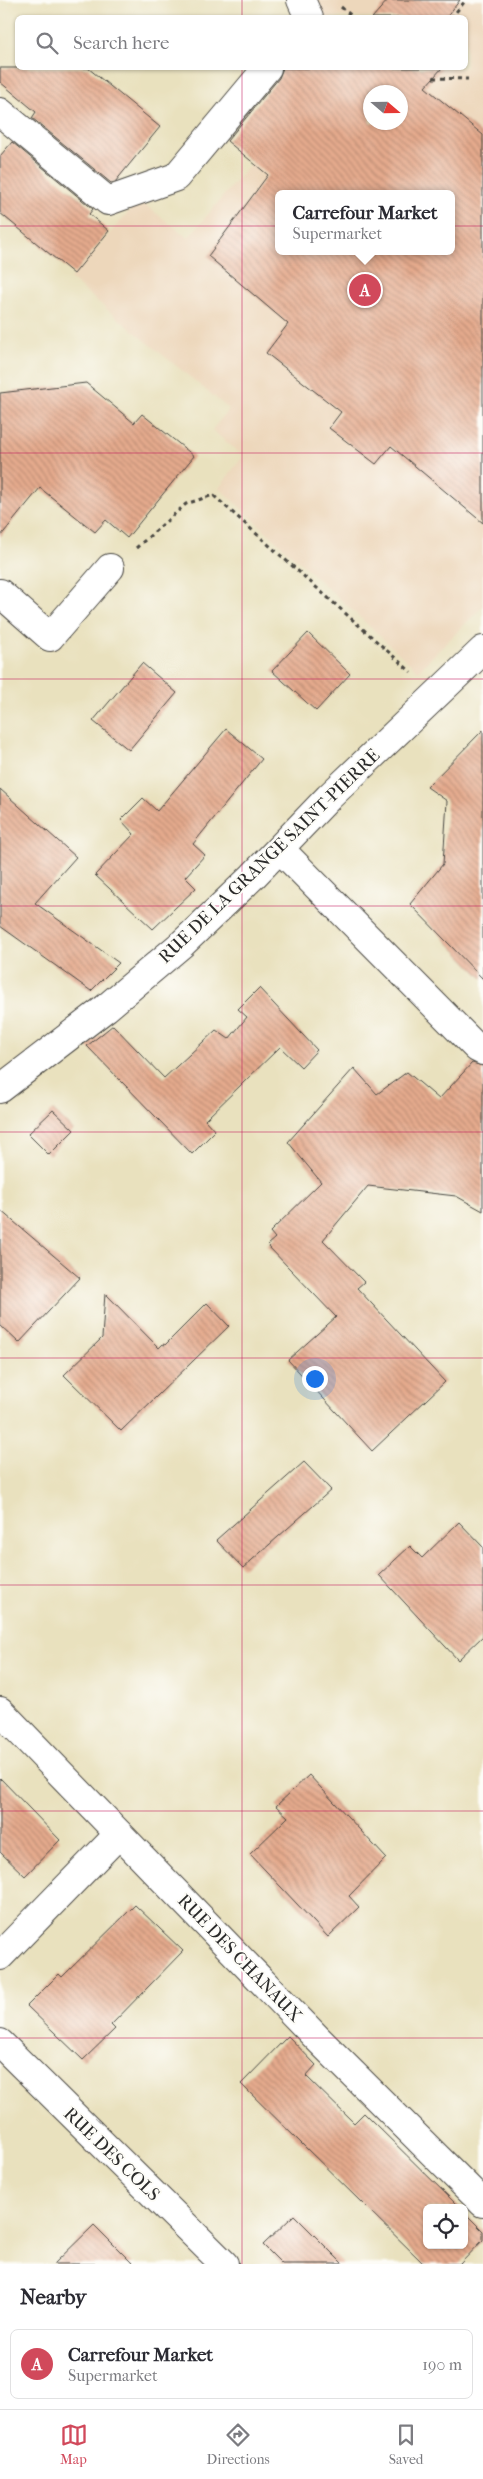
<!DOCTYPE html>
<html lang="en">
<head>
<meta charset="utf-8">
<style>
	body { margin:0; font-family:"IM FELL French Canon",serif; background:#f2f2f3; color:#2b2b33 }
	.controls { position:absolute; right:15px; bottom:15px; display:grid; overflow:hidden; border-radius:8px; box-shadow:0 1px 4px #0004 }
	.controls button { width:45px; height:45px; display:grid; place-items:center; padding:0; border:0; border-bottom:1px solid #e1e1e2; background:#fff; color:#2b2b33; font:25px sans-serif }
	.compass { position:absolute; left:363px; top:85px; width:45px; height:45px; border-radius:50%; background:#fff; box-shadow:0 1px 4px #0004; rotate:110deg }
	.you { position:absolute; left:314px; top:1378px; width:18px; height:18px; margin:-12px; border:4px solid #fff; border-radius:50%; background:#1a73e8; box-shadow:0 0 0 8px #1a73e833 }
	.badge { display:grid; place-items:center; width:32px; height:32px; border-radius:50%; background:#d1495b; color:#fff; font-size:16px; font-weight:700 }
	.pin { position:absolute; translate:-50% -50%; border:2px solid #fff; box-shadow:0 1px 5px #0006 }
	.popup { position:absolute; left:275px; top:190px; width:180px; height:65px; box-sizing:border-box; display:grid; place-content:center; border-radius:8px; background:#fff; filter:drop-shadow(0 1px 4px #0005); font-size:16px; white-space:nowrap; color:#7c7c81 }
	.popup b { font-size:19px; color:#2b2b33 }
	.popup::after { content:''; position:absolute; left:50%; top:100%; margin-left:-10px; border:10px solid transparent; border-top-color:#fff }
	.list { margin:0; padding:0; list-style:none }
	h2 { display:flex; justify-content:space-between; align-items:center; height:65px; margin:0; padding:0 20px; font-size:21px }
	h2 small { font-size:16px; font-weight:400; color:#7c7c81 }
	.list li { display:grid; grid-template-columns:32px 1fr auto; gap:15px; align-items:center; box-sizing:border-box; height:70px; margin:0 10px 10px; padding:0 10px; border:1px solid #e1e1e2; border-radius:8px }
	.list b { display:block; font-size:19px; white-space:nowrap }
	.list p { margin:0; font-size:16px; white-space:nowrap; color:#7c7c81 }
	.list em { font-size:16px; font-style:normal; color:#7c7c81 }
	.icon { flex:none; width:28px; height:28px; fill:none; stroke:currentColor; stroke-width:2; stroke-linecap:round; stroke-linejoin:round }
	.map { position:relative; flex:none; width:483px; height:2264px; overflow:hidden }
	.search { position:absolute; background:#fff; box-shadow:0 1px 4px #0004; left:15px; right:15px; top:15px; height:55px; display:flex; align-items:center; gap:12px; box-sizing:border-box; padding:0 18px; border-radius:8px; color:#7c7c81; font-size:19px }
	.sheet { height:145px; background:#fff }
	nav { display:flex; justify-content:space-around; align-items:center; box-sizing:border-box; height:70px; border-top:1px solid #e1e1e2; background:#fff; font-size:14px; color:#7c7c81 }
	nav a { display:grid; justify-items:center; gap:2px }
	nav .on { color:#d1495b }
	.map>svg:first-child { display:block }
</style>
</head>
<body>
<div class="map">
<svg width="483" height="2264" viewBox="0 0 483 2264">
	<defs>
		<pattern id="building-back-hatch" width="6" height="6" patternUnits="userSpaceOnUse" patternTransform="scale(1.25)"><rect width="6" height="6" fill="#e5aa8d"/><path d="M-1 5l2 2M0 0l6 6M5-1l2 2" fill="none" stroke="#ba8b73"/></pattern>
	</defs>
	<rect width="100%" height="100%" fill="#fdfcf7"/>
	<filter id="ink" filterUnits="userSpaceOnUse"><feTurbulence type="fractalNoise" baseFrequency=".02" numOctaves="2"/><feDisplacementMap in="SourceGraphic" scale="10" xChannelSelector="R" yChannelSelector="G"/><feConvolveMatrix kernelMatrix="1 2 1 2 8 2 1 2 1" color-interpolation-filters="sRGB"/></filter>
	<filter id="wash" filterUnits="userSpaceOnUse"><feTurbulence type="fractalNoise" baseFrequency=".0096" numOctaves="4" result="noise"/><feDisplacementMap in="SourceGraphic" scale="20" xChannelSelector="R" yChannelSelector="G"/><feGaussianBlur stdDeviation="1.12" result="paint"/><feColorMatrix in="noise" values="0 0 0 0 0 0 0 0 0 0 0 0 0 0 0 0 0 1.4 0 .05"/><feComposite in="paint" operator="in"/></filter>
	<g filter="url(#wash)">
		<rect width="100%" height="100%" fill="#e9e1be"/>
		<!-- built -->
		<path fill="#edd7bb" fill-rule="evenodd" d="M295,0H483V606L418,671L219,488L243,456L212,430L229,409L70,279L139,200L188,238L251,163L226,141L289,68H466V18L316,17ZM370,92H400V122H370ZM279,194H451V251H279Z"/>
		<g id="blocks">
			<!-- building -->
			<g fill="url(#building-back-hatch)" fill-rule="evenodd">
				<path d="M388,0H460L446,18H372Z"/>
				<path d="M0,68H88L160,127L115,182L111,183L32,118L36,112L0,82Z"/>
				<path d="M283,68H442L425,87L483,135V523L391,446L376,464L329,428L341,412L266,353L288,324L208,256L268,175L227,141L279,78ZM370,92H400V122H370ZM279,194H451V251H279Z"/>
				<path d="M12,142L93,209L89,214L109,231L74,274L0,213V156Z"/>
				<path d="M86,383L134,423L142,414L194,456L127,538L106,520L95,532L40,488L0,537V393Z"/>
				<path d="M308,633L350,674L316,711L272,671Z"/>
				<path d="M142,663L177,693L129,750L93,721Z"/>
				<path d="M226,729L262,759L193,844L205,855L185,877L196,888L153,929L95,875L134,834L121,820L143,798L157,811Z"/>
				<path d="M483,730V979L410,904L443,864L447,801L427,787Z"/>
				<path d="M0,789L76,857L35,903L119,963L91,991L0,926Z"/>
				<path d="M259,988L317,1050L301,1067L280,1047L205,1120L215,1131L192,1154L87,1046L113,1025L164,1078L216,1030L229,1039L247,1017L238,1009Z"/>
				<path d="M472,1063L483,1066V1211L456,1196L368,1186L323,1240L364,1282L357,1288L445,1382L372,1451L288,1360L336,1317L267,1245L275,1238L270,1232L321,1182L288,1142L354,1068L377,1094L407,1072L439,1099Z"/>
				<path d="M53,1110L74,1130L49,1155L28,1134Z"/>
				<path d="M0,1210L80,1278L19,1343L0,1325Z"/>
				<path d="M105,1293L159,1348L163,1344L165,1345L207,1303L229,1326L121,1431L64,1375L102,1338Z"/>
				<path d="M304,1462L331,1490L243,1568L216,1540Z"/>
				<path d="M459,1522L483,1547V1636L458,1660L379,1575L410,1546L422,1558Z"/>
				<path d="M309,1775L386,1858L349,1896L359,1907L328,1937L250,1854L288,1817L276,1806Z"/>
				<path d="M0,1778L60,1840L25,1876L0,1852Z"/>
				<path d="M135,1905L183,1951L111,2025L115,2029L83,2060L27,2006L59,1974L62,1977Z"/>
				<path d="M288,2036L316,2065L306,2076L354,2123L364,2113L460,2208H427V2245H464V2212L483,2231V2240L460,2264H424L241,2084Z"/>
				<path d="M294,2215L343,2264H282L263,2245Z"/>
				<path d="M94,2225L133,2264H54Z"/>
			</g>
		</g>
	</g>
	<g filter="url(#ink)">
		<use href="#blocks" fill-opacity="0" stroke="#484641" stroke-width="1"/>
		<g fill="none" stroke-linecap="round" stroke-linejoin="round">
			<defs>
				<g id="minor">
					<path d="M301,0L309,18"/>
					<path d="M0,112L108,201L176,177L267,68"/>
					<path d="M0,593L50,637L110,568"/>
					<path d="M280,849L477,1048L483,1051"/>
					<path d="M0,1089L106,1008L183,943L253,876L329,797L483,650"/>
					<path d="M0,1711L318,2039L483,2203"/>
					<path d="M0,1956L119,1834"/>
					<path d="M0,2043L224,2264"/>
				</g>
			</defs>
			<!-- minor casing -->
			<use href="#minor" stroke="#484641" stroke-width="30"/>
			<!-- path -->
			<g stroke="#484641" stroke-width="3" stroke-dasharray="4 4" stroke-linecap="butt">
				<path d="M341,7L354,18"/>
				<path d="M451,18L466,0"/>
				<path d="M433,78L468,79"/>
				<path d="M136,548L186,504L213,495L411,672"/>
			</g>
			<!-- minor -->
			<use href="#minor" stroke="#fff" stroke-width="28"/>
		</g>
	</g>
	<!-- grid -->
	<path fill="none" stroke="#c2185b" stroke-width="1" stroke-opacity="0.55" d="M242,0V18M242,68V2264M0,226H483M0,453H483M0,679H483M0,906H483M0,1132H483M0,1358H483M0,1585H483M0,1811H483M0,2038H483"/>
	<g text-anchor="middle" stroke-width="4" stroke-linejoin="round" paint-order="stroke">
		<!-- street labels -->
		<g font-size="18" fill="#2b2b2b" stroke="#fdfcf7">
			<text transform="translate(269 856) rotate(-44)" y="6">RUE DE LA GRANGE SAINT-PIERRE</text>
			<text transform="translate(240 1958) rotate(46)" y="6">RUE DES CHANAUX</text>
			<text transform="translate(112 2154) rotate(44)" y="6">RUE DES COLS</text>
		</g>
	</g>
</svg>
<div class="controls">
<button><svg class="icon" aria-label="locate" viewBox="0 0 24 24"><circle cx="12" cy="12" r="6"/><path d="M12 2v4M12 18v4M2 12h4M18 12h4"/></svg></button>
</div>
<svg class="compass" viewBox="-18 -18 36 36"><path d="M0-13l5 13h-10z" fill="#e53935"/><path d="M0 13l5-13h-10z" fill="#7c7c81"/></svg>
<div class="you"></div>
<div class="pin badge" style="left:365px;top:290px">A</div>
<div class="popup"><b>Carrefour Market</b>Supermarket</div>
<div class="search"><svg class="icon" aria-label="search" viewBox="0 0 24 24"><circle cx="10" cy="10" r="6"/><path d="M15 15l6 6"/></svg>Search here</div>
</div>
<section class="sheet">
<h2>Nearby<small></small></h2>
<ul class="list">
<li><span class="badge">A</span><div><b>Carrefour Market</b><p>Supermarket</p></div><em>190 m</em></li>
</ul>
</section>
<nav>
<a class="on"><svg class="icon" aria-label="map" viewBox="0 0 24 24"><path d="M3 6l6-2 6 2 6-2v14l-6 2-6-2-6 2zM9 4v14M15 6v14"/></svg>Map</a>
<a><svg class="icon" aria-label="directions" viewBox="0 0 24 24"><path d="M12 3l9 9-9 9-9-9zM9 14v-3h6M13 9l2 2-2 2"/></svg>Directions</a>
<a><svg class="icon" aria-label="saved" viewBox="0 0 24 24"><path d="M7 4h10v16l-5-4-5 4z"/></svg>Saved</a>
</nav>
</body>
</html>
